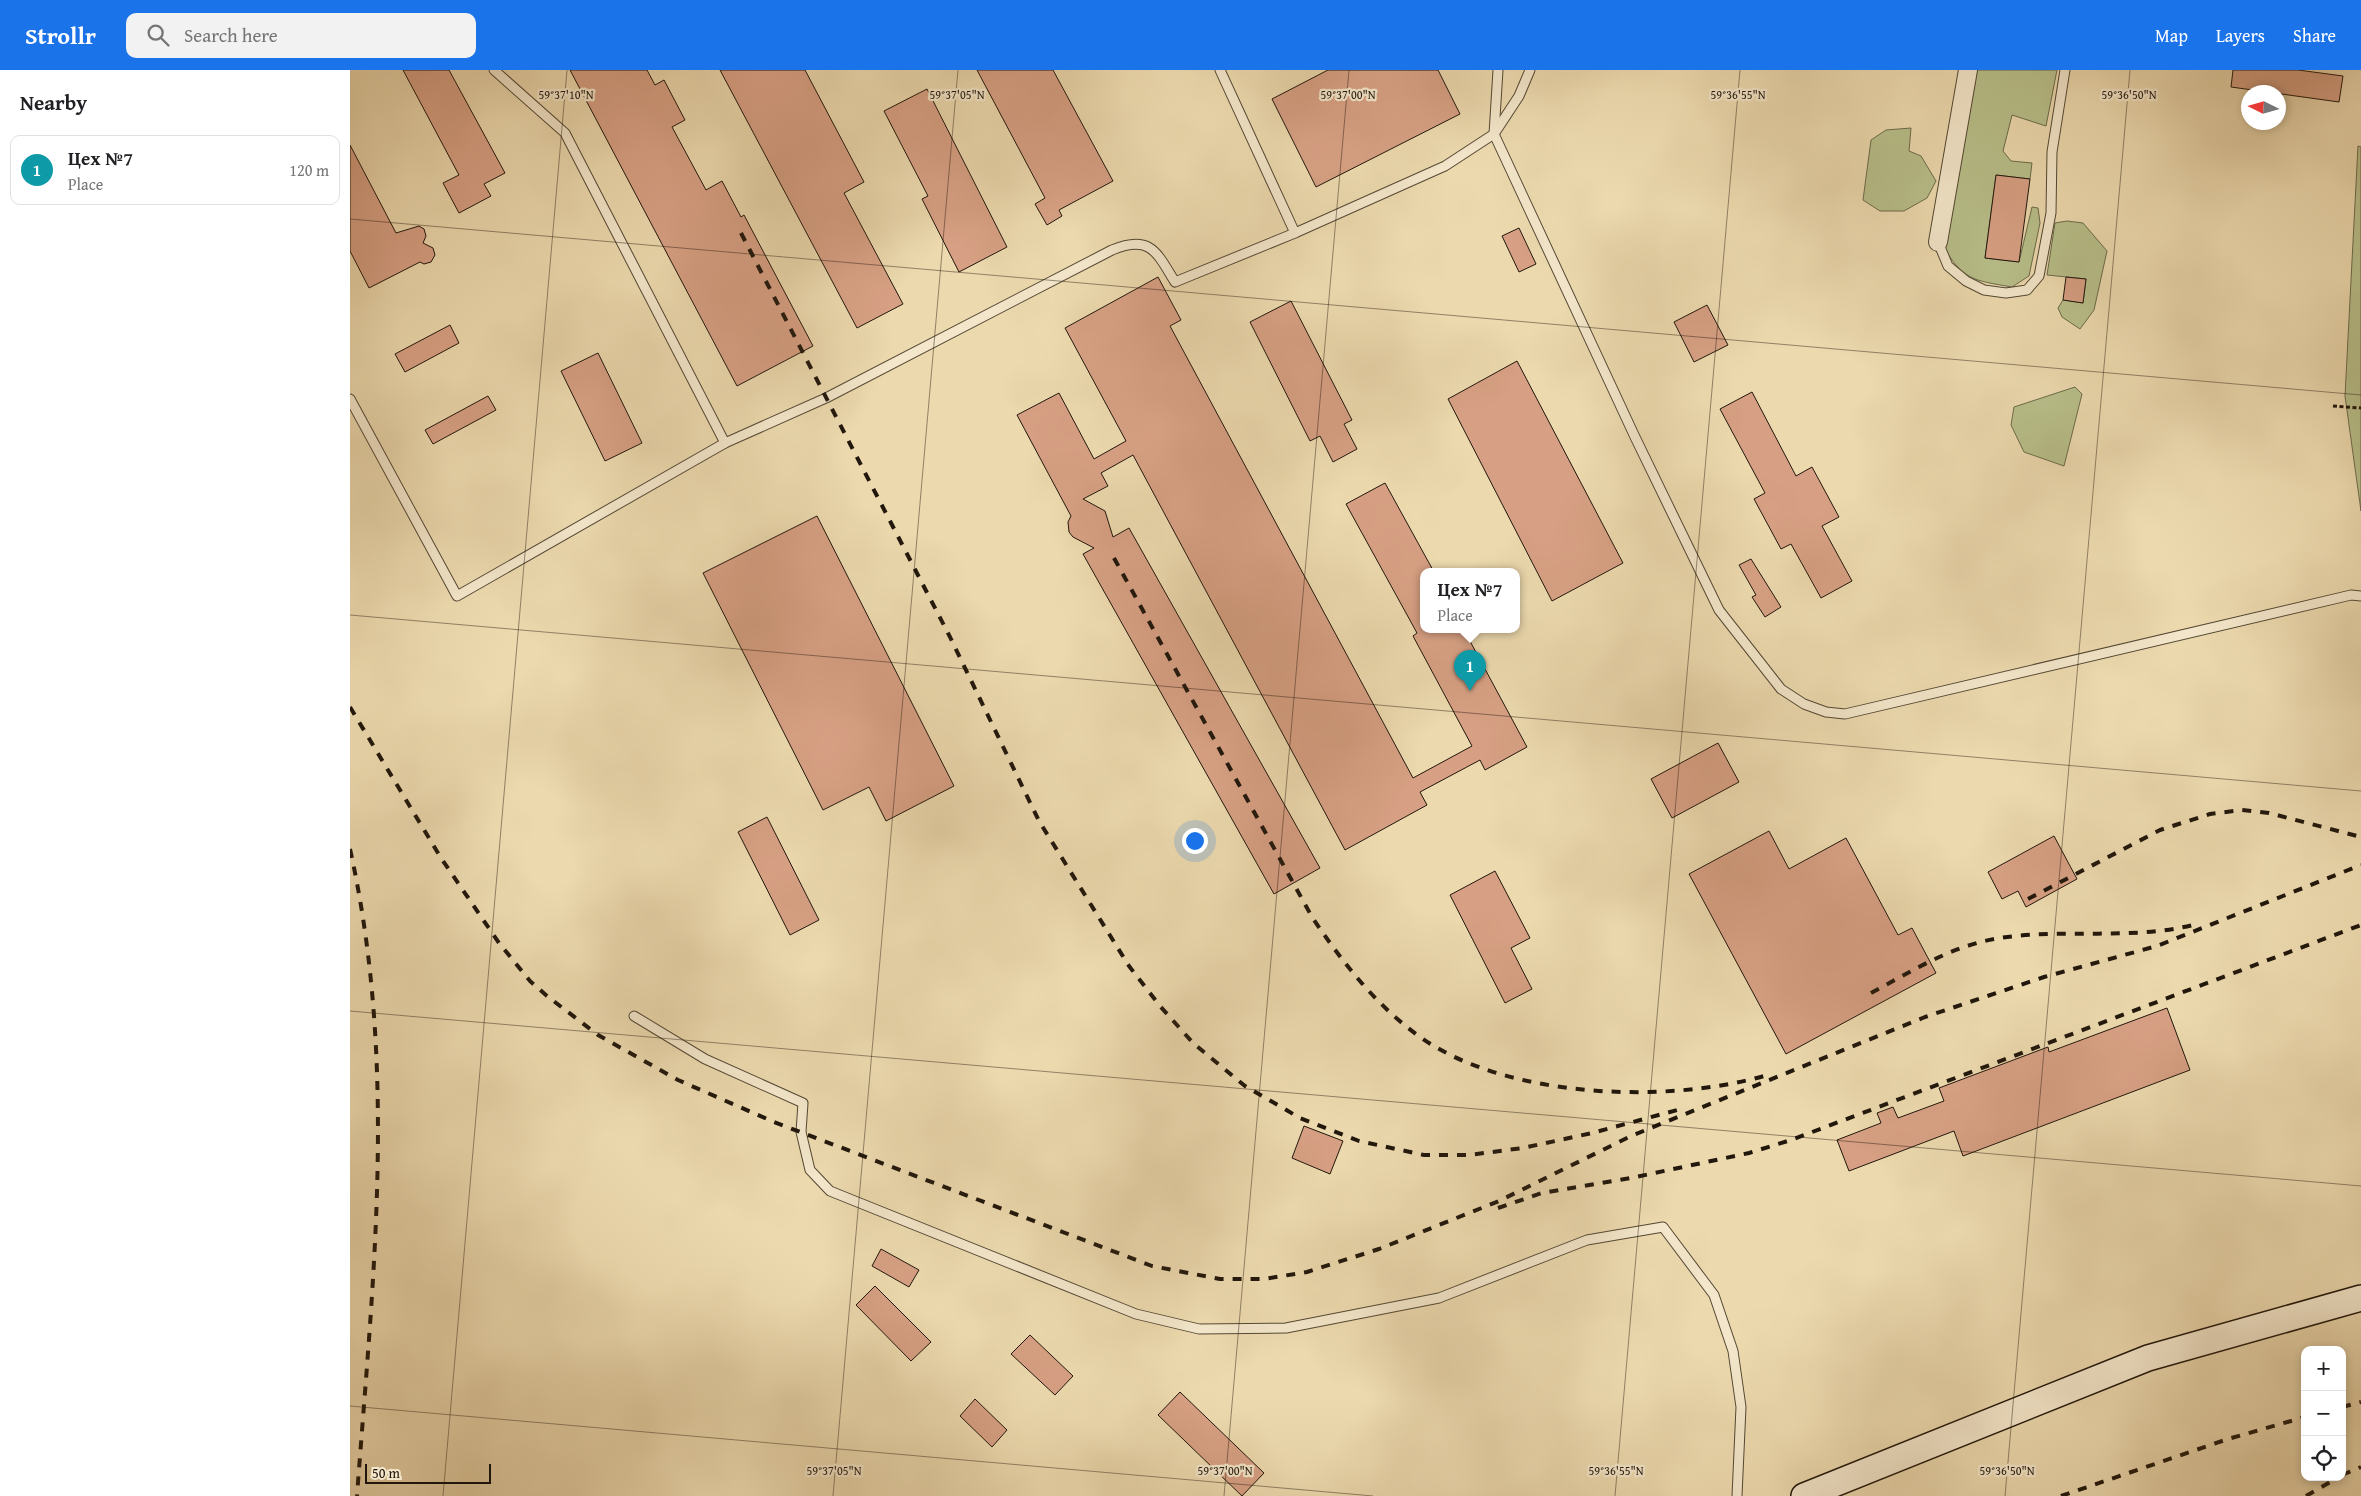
<!DOCTYPE html>
<html lang="en">
<head>
<meta charset="utf-8">
<style>
	body { margin:0; font-family:"Gentium Book Plus",serif; background:#f2f2f2; color:#202124 }
	.controls { position:absolute; right:15px; bottom:15px; display:grid; overflow:hidden; border-radius:10px; box-shadow:0 2px 8px #0003 }
	.controls button { width:45px; height:45px; display:grid; place-items:center; padding:0; border:0; border-bottom:1px solid #e0e0e0; background:#fff; color:#202124; font:25px sans-serif }
	.compass { position:absolute; left:1891px; top:15px; width:45px; height:45px; border-radius:50%; background:#fff; box-shadow:0 2px 8px #0003; rotate:275deg }
	.scale { position:absolute; left:15px; bottom:12px; width:126px; box-sizing:border-box; padding-left:5px; border:2px solid #21170c; border-top:0; font-size:14px; line-height:18px; white-space:nowrap; color:#21170c; -webkit-text-stroke:4px #f3e6ca; paint-order:stroke }
	.you { position:absolute; left:844px; top:770px; width:18px; height:18px; margin:-12px; border:4px solid #fff; border-radius:50%; background:#1a73e8; box-shadow:0 0 0 8px #1a73e833 }
	.badge { display:grid; place-items:center; width:32px; height:32px; border-radius:50%; background:#1a73e8; color:#fff; font-size:16px; font-weight:700 }
	.pin { position:absolute; translate:-50% -41px; filter:drop-shadow(0 1px 2px #0008) }
	.pin::after { content:''; position:absolute; top:26px; width:18px; height:15px; background:inherit; clip-path:polygon(0 0,100% 0,50% 100%) }
	.popup { position:absolute; left:1070px; top:498px; width:100px; height:65px; box-sizing:border-box; display:grid; place-content:center; border-radius:10px; background:#fff; filter:drop-shadow(0 1px 4px #0005); font-size:16px; white-space:nowrap; color:#757577 }
	.popup b { font-size:19px; color:#202124 }
	.popup::after { content:''; position:absolute; left:50%; top:100%; margin-left:-10px; border:10px solid transparent; border-top-color:#fff }
	.list { margin:0; padding:0; list-style:none }
	h2 { display:flex; justify-content:space-between; align-items:center; height:65px; margin:0; padding:0 20px; font-size:21px }
	h2 small { font-size:16px; font-weight:400; color:#757577 }
	.list li { display:grid; grid-template-columns:32px 1fr auto; gap:15px; align-items:center; box-sizing:border-box; height:70px; margin:0 10px 10px; padding:0 10px; border:1px solid #e0e0e0; border-radius:10px }
	.list b { display:block; font-size:19px; white-space:nowrap }
	.list p { margin:0; font-size:16px; white-space:nowrap; color:#757577 }
	.list em { font-size:16px; font-style:normal; color:#757577 }
	.icon { flex:none; width:28px; height:28px; fill:none; stroke:currentColor; stroke-width:2; stroke-linecap:round; stroke-linejoin:round }
	.map { position:relative; flex:none; width:2011px; height:1426px; overflow:hidden }
	header { display:flex; align-items:center; gap:30px; box-sizing:border-box; height:70px; padding:0 25px; background:#1a73e8; color:#fff }
	header strong { font-size:24px }
	nav { display:flex; gap:28px; margin-inline-start:auto; font-size:18px }
	.search { width:350px; height:45px; background:#f2f2f2; display:flex; align-items:center; gap:12px; box-sizing:border-box; padding:0 18px; border-radius:10px; color:#757577; font-size:19px }
	main { display:flex }
	aside { flex:1; background:#fff }
	.map>svg:first-child { display:block }
</style>
</head>
<body>
<header>
<strong>Strollr</strong>
<div class="search"><svg class="icon" aria-label="search" viewBox="0 0 24 24"><circle cx="10" cy="10" r="6"/><path d="M15 15l6 6"/></svg>Search here</div>
<nav><a>Map</a><a>Layers</a><a>Share</a></nav>
</header>
<main>
<aside>
<h2>Nearby<small></small></h2>
<ul class="list">
<li><span class="badge" style="background:#0f9aa8">1</span><div><b>Цех №7</b><p>Place</p></div><em>120 m</em></li>
</ul>
</aside>
<div class="map">
<svg width="2011" height="1426" viewBox="0 0 2011 1426">
	<rect width="100%" height="100%" fill="#ecd9ae"/>
	<filter id="stains"><feTurbulence type="fractalNoise" baseFrequency=".004" numOctaves="4"/><feColorMatrix values="0 0 0 0 .2 0 0 0 0 .09 0 0 0 0 .02 0 0 0 .5 -.17"/></filter>
	<radialGradient id="worn" r=".72"><stop offset=".6" stop-color="#630" stop-opacity="0"/><stop offset="1" stop-color="#630" stop-opacity=".3"/></radialGradient>
	<!-- green -->
	<g fill="#b8bf8a" stroke="#6c6b4b">
		<path d="M1623,0H1707L1696,56L1662,45L1653,81L1661,91L1682,93L1680,109L1646,105L1635,188L1669,192L1682,137L1688,138L1690,153L1679,206L1662,217C1621,210 1613,210 1591,173Z"/>
		<path d="M1561,58L1559,81L1571,86L1586,111L1577,128L1554,141H1530L1513,130L1521,70L1536,60Z"/>
		<path d="M2008,76L2011,77V441L1995,326Z"/>
		<path d="M1717,151L1733,153L1757,181L1744,240L1730,259L1712,247L1708,238L1713,230L1733,233L1736,209L1697,205L1705,153Z"/>
		<path d="M1725,317L1732,324L1714,396L1674,382L1661,355L1664,337Z"/>
	</g>
	<!-- building -->
	<g fill="#d7a084" stroke="#21170c">
		<path d="M53,0H99L155,103L134,114L141,126L109,143L93,113L109,105Z"/>
		<path d="M220,0H297L305,15L314,10L335,50L322,57L356,120L372,111L391,147L394,145L463,276L387,316Z"/>
		<path d="M370,0H455L514,112L494,123L553,234L507,258Z"/>
		<path d="M627,0H703L763,111L709,140L712,146L697,155L685,134L695,128Z"/>
		<path d="M978,0H1088L1110,44L966,117L922,29Z"/>
		<path d="M1883,0H1948L1993,6L1989,32L1881,17Z"/>
		<path d="M577,19L657,177L609,202L572,129L578,126L534,41Z"/>
		<path d="M0,75L46,163L69,156L74,159L76,166L73,173L83,178L85,185L81,192L74,194L70,192L19,218L0,181Z"/>
		<path d="M1646,105L1680,109L1669,192L1635,188Z"/>
		<path d="M1169,158L1186,194L1169,202L1152,166Z"/>
		<path d="M808,207L831,250L820,256L1063,708L1122,676L1063,566L1067,563L996,434L1035,413L1084,502H1074V560H1114L1177,677L1135,700L1130,690L1070,722L1077,735L995,780L783,385L751,403L758,416L733,429L755,441L763,467L779,458L970,798L924,824L733,484L744,478L723,467L719,462L718,452L721,446L667,345L709,323L744,389L776,371L715,258Z"/>
		<path d="M1716,207L1736,209L1733,233L1713,230Z"/>
		<path d="M941,231L1002,350L994,354L1007,379L983,392L970,366L960,371L900,252Z"/>
		<path d="M1357,235L1378,275L1344,292L1324,252Z"/>
		<path d="M100,255L109,273L55,302L45,284Z"/>
		<path d="M248,283L292,373L255,391L211,301Z"/>
		<path d="M1167,291L1273,493L1202,531L1098,329Z"/>
		<path d="M1402,322L1446,406L1462,397L1489,447L1472,456L1502,511L1471,528L1441,474L1431,479L1404,429L1415,423L1370,339Z"/>
		<path d="M138,326L146,340L83,374L75,360Z"/>
		<path d="M467,446L604,716L536,751L519,717L473,740L353,503Z"/>
		<path d="M1401,489L1431,537L1415,547L1402,527L1406,525L1389,495Z"/>
		<path d="M1368,673L1389,712L1322,748L1301,709Z"/>
		<path d="M417,747L469,850L440,865L388,762Z"/>
		<path d="M1419,761L1439,799L1496,768L1548,865L1562,858L1586,903L1436,984L1339,804Z"/>
		<path d="M1704,766L1727,809L1676,837L1668,821L1652,829L1638,802Z"/>
		<path d="M1145,801L1180,868L1161,878L1182,919L1155,933L1100,825Z"/>
		<path d="M1817,938L1840,1000L1613,1086L1604,1061L1499,1101L1487,1070L1531,1053L1527,1043L1543,1037L1548,1048L1594,1031L1589,1018L1698,977L1699,982Z"/>
		<path d="M954,1056L993,1071L980,1104L942,1088Z"/>
		<path d="M531,1179L569,1200L559,1217L522,1196Z"/>
		<path d="M525,1216L581,1272L561,1291L506,1235Z"/>
		<path d="M680,1265L723,1306L705,1325L661,1284Z"/>
		<path d="M830,1322L914,1403L892,1426L808,1345Z"/>
		<path d="M625,1329L657,1360L642,1377L610,1346Z"/>
	</g>
	<g fill="none" stroke-linecap="round" stroke-linejoin="round">
		<defs>
			<g id="lane">
				<path d="M144,0L215,63L375,373"/>
				<path d="M870,0L945,163L1095,96L1144,64L1148,0"/>
				<path d="M1180,0L1169,26L1144,64L1285,367L1369,540L1431,619L1454,634L1476,642L1495,644L2001,525L2011,526"/>
				<path d="M1588,172L1598,196L1616,211L1634,220L1656,223L1677,220L1689,206L1701,143L1702,82L1715,0"/>
				<path d="M0,329L107,526L375,373L476,328L762,180C801,164 807,183 825,212L945,163"/>
				<path d="M284,946L355,989L453,1033L451,1062L460,1100L480,1121L786,1244L849,1259L936,1258L1089,1228L1237,1170L1313,1157L1364,1225L1383,1281L1391,1337L1387,1426"/>
			</g>
			<path id="street" d="M1588,172L1618,0"/>
			<path id="secondary" d="M1454,1426L1798,1288L2011,1228"/>
		</defs>
		<!-- lane casing -->
		<use href="#lane" stroke="#544834" stroke-width="11"/>
		<!-- street casing -->
		<use href="#street" stroke="#544834" stroke-width="20"/>
		<!-- secondary casing -->
		<use href="#secondary" stroke="#21170c" stroke-width="28"/>
		<!-- path -->
		<path stroke="#21170c" stroke-width="3" stroke-dasharray="4 2.5" stroke-linecap="butt" d="M1983,336L2011,338"/>
		<!-- lane -->
		<use href="#lane" stroke="#f3e6ca" stroke-width="9"/>
		<!-- street -->
		<use href="#street" stroke="#f3e6ca" stroke-width="18"/>
		<!-- secondary -->
		<use href="#secondary" stroke="#f3e6ca" stroke-width="25"/>
		<!-- rail -->
		<g stroke="#21170c" stroke-width="4" stroke-dasharray="9 9" stroke-linecap="butt">
			<path d="M391,163L600,567L689,751L779,896L810,936L843,973L895,1016L950,1048L1009,1071L1074,1085H1119L1173,1078L1242,1063L1331,1039"/>
			<path d="M764,488L962,847C993,893 1027,937 1073,969C1159,1028 1315,1034 1414,1006"/>
			<path d="M0,637L91,788L149,873L180,911L197,926L248,965L328,1010L424,1052L802,1196L870,1209H914L957,1202L1029,1179L1149,1131L1281,1066L1575,947L1694,907L1807,876L2011,795"/>
			<path d="M0,779C48,995 23,1208 7,1426"/>
			<path d="M1678,829L1810,760L1860,744L1892,740L1919,743L2011,767"/>
			<path d="M1521,923C1562,901 1603,875 1650,868C1715,858 1782,871 1847,854"/>
			<path d="M1148,1138L1192,1123L1281,1108L1399,1083L1441,1070L2011,855"/>
			<path d="M1992,1337L2011,1332"/>
			<path d="M1992,1405L2011,1397"/>
			<path d="M1711,1426L1878,1369L1955,1347"/>
			<path d="M1956,1426L1989,1407"/>
		</g>
	</g>
	<!-- ticks -->
	<path fill="none" stroke="#21170c" stroke-width="1" stroke-opacity="0.45" d="M0,149L2011,325M0,545L2011,721M0,941L2011,1116M0,1336L1023,1426M93,1426L217,0M483,1426L608,0M874,1426L999,0M1265,1426L1390,0M1655,1426L1780,0"/>
	<g font-size="12" text-anchor="middle" fill="#21170c" stroke="#f3e6ca" stroke-width="4.5" stroke-linejoin="round" paint-order="stroke">
		<text x="216" y="29">59°37'10"N</text>
		<text x="607" y="29">59°37'05"N</text>
		<text x="998" y="29">59°37'00"N</text>
		<text x="1388" y="29">59°36'55"N</text>
		<text x="1779" y="29">59°36'50"N</text>
		<text x="484" y="1405">59°37'05"N</text>
		<text x="875" y="1405">59°37'00"N</text>
		<text x="1266" y="1405">59°36'55"N</text>
		<text x="1657" y="1405">59°36'50"N</text>
	</g>
	<rect width="100%" height="100%" filter="url(#stains)"/>
	<rect width="100%" height="100%" fill="url(#worn)"/>
</svg>
<div class="controls">
<button>+</button>
<button>−</button>
<button><svg class="icon" aria-label="locate" viewBox="0 0 24 24"><circle cx="12" cy="12" r="6"/><path d="M12 2v4M12 18v4M2 12h4M18 12h4"/></svg></button>
</div>
<svg class="compass" viewBox="-18 -18 36 36"><path d="M0-13l5 13h-10z" fill="#e53935"/><path d="M0 13l5-13h-10z" fill="#757577"/></svg>
<div class="scale">50 m</div>
<div class="you"></div>
<div class="pin badge" style="left:1120px;top:621px;background:#0f9aa8">1</div>
<div class="popup"><b>Цех №7</b>Place</div>
</div>
</main>
</body>
</html>
